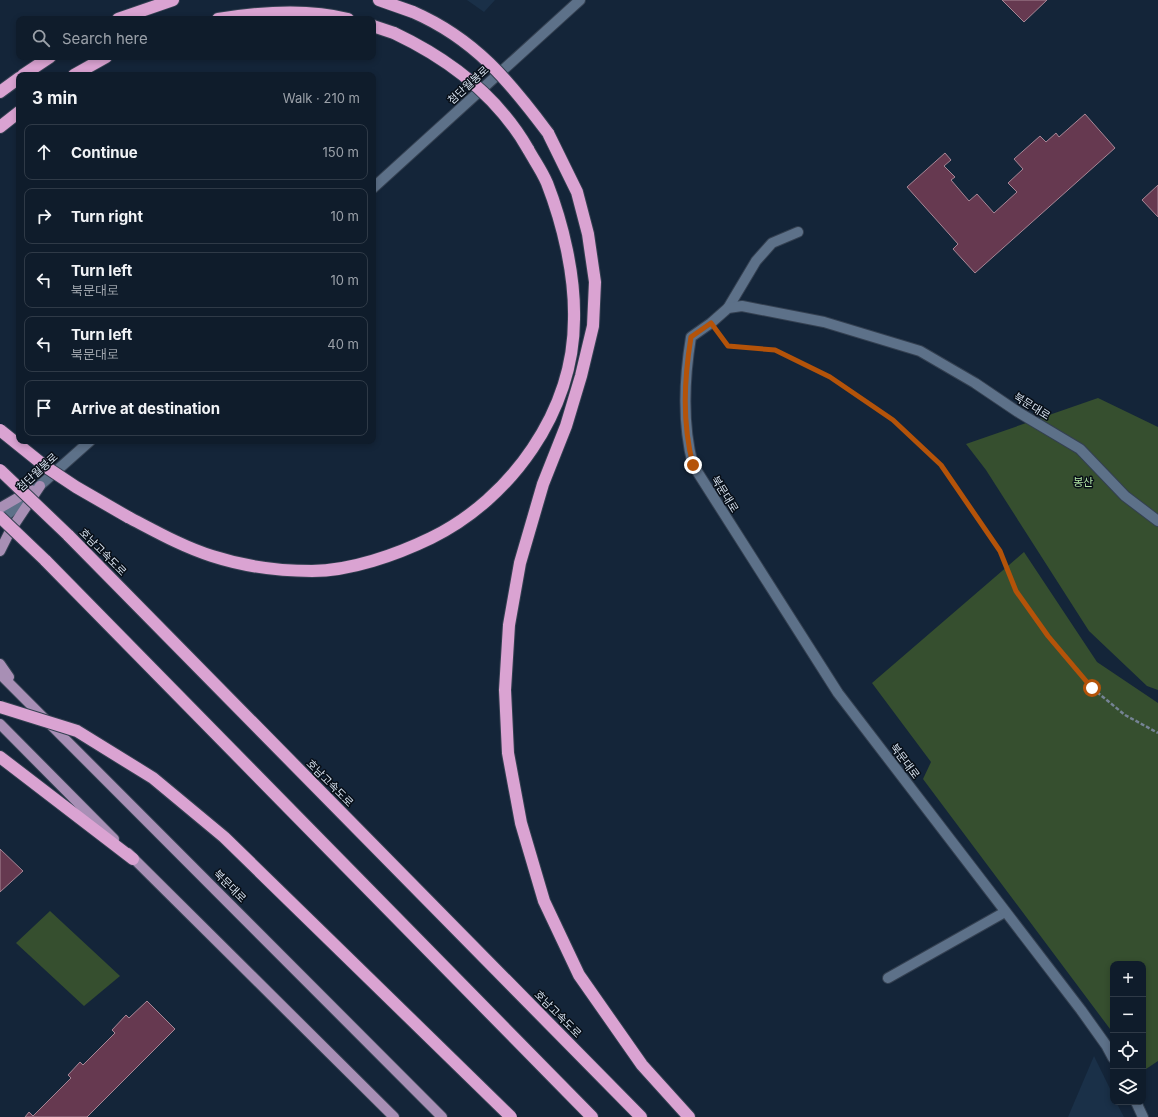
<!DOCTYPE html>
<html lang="en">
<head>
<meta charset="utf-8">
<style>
	body { margin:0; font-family:Inter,"Noto Sans KR",sans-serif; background:#1d2937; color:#f1f3f6 }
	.controls { position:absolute; right:12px; bottom:12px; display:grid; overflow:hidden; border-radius:8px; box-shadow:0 2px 6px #0003 }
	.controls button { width:36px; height:36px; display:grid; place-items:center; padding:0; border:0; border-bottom:1px solid #2f3a47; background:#0f1c2b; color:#f1f3f6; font:20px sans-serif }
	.stop { position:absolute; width:12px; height:12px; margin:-9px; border:3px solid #b45309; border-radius:50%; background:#fff }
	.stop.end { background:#b45309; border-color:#fff; box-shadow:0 1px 4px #0008 }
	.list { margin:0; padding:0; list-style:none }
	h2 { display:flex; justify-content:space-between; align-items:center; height:52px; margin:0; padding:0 16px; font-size:17px }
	h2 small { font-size:13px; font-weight:400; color:#9ba1a9 }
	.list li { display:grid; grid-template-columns:26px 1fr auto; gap:12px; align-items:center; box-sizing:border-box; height:56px; margin:0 8px 8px; padding:0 8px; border:1px solid #2f3a47; border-radius:8px }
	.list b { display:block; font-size:15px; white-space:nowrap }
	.list p { margin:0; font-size:13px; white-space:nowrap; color:#9ba1a9 }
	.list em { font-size:13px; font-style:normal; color:#9ba1a9 }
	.icon { flex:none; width:22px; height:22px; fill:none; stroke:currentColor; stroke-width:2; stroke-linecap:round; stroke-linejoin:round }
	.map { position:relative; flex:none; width:1158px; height:1117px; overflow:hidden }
	.search { position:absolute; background:#0f1c2b; box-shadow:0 2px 6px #0003; left:16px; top:16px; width:360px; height:44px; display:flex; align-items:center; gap:10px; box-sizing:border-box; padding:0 14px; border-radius:8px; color:#9ba1a9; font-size:15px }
	.panel { position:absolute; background:#0f1c2b; box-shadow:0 2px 6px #0003; left:16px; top:72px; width:360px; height:372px; border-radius:8px }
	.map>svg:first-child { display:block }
</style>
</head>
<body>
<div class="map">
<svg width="1158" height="1117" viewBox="0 0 1158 1117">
	<rect width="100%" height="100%" fill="#142539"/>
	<!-- built -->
	<g fill="#1a3048">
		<path d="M467,0H495L484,12Z"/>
		<path d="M1094,1056L1113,1095V1102H1116L1124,1117H1068Z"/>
	</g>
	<!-- green -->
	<g fill="#364f2f">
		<path d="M1098,398L1158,427V690L1147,686L1089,631L986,470L966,444Z"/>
		<path d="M1024,552L1097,662L1158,703V1061L1143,1071V964H1113V1033L923,779L931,762L872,683Z"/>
		<path d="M50,911L120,976L84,1006L16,943Z"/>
	</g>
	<!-- building -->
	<g fill="#663950" stroke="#a78796">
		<path d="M1002,0H1047L1024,22Z"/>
		<path d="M1085,114L1115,148L975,273L953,249L958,244L907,187L945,153L951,160L944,166L955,177L951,180L969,201L977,194L994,213L1017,192L1008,183L1023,169L1014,159L1040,136L1046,142L1056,133L1059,137Z"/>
		<path d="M1158,185V217L1142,200Z"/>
		<path d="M0,849L23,871L0,892Z"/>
		<path d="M147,1001L175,1029L87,1117H25L29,1112L33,1116L71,1078L68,1075L80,1062L83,1065L115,1033L112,1030L126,1015L129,1018Z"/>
	</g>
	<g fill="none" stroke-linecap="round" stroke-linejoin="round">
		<defs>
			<g id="minor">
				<path d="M373,188L580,0"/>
				<path d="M728,308L756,261L772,243L798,232"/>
				<path d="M0,521L90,441"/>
				<path d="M888,978L1005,912"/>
				<path d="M1113,1058L1106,1045L1081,1010L838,693L693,465C682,423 684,380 691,337L711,323L728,308L742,306L824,322L920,351L975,383L1018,412L1080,449L1125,496L1158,521"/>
				<path d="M1136,1102L1143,1117"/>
			</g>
			<g id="major">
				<path d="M0,508L31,490"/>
				<path d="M0,551L10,531L40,486"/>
				<path d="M0,664L9,677"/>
				<path d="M0,674L442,1117"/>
				<path d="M0,724L114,839"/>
				<path d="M128,853L394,1117"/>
			</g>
			<g id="highway">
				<path d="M379,0L413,12"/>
				<path d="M118,19L173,0"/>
				<path d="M218,19C260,12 306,8 348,19"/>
				<path d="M373,26L394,33"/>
				<path d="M23,75L50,57"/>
				<path d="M74,75L106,57"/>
				<path d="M0,92L19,78"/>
				<path d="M0,127L19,112"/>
				<path d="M548,133L577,192L588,234L595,282L593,326L581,376L566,426L543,484L520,563L509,625L505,690L508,753L521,823L544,901L579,975L642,1065L689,1117"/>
				<path d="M128,517C155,531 183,547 212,556C243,566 279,571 312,571C350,571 396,555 431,538C511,499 574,411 574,319C575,275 563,224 547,183C542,171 534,160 528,149"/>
				<path d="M68,535L641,1117"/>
				<path d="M45,560L592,1117"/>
				<path d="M0,757L133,859"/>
			</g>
		</defs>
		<!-- minor casing -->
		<use href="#minor" stroke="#344051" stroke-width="12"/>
		<!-- major casing -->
		<use href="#major" stroke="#344051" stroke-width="12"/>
		<!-- highway casing -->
		<use href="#highway" stroke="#344051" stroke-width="14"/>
		<!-- path -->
		<path stroke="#758394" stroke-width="2.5" stroke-dasharray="4 2" stroke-linecap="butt" d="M721,336L728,346L775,350L830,377L893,420L941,465L1000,551L1016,591L1048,636L1092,688L1125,715L1158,733"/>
		<!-- minor -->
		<use href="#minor" stroke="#5d7189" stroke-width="10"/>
		<!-- major -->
		<use href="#major" stroke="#a88fb5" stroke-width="10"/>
		<!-- highway -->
		<use href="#highway" stroke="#daa3d2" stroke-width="12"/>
		<defs>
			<g id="highway-bridge">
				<path d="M413,12C475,39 509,81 548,133"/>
				<path d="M394,33C449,59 497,95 528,149"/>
				<path d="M0,430L46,467L76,487L128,517"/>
				<path d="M0,470L68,535"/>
				<path d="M0,517L45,560"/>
				<path d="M0,707L77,731L153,778L224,837L511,1117"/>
			</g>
		</defs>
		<!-- highway-bridge casing -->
		<use href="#highway-bridge" stroke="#344051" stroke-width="14" stroke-linecap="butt"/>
		<!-- highway-bridge -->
		<use href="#highway-bridge" stroke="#daa3d2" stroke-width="12"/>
	</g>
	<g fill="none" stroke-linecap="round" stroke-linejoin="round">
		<!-- route -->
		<path stroke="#b45309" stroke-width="5" d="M693,465C682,422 684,380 691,337L711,323L728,346L775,350L830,377L893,420L941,465L1000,551L1016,591L1048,636L1092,688"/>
	</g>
	<g text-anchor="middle" stroke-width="3" stroke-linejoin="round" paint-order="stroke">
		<!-- street labels -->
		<g font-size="11" fill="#d5e0ee" stroke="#070e17">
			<text transform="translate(468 85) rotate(-42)" y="4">첨단월봉로</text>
			<text transform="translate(1032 406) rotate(32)" y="4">북문대로</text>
			<text transform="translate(37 472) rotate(-42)" y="4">첨단월봉로</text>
			<text transform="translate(725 494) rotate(58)" y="4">북문대로</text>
			<text transform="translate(103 552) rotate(45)" y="4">호남고속도로</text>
			<text transform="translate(905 761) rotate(53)" y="4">북문대로</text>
			<text transform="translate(330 783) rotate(45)" y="4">호남고속도로</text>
			<text transform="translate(230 886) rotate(45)" y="4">북문대로</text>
			<text transform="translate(558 1014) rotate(45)" y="4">호남고속도로</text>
		</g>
		<!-- park labels -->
		<g font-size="11" fill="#b3e6a6" stroke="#070e17">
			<text x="1083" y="486">봉산</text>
		</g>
	</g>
</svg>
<div class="controls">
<button>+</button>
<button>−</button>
<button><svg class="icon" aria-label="locate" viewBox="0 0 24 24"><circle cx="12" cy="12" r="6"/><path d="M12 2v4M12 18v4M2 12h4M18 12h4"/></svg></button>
<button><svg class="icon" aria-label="layers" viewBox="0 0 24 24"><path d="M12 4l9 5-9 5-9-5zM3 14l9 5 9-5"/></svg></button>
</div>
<div class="stop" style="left:1092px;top:688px"></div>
<div class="stop end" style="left:693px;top:465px"></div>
<div class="search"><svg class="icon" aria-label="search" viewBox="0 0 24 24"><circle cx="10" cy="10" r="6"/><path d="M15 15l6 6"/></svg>Search here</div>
<section class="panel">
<h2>3 min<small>Walk · 210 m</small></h2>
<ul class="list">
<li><svg class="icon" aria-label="ahead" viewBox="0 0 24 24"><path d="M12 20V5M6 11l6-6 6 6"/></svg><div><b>Continue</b></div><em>150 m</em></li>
<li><svg class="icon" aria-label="right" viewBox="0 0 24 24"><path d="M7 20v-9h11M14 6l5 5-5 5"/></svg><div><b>Turn right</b></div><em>10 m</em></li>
<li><svg class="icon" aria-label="left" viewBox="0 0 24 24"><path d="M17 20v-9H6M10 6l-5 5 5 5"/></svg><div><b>Turn left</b><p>북문대로</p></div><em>10 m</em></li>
<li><svg class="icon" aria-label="left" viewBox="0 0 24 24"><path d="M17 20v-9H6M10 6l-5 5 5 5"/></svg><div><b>Turn left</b><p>북문대로</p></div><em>40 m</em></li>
<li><svg class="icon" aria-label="arrive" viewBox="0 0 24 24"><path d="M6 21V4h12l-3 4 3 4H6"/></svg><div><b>Arrive at destination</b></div></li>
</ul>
</section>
</div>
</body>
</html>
